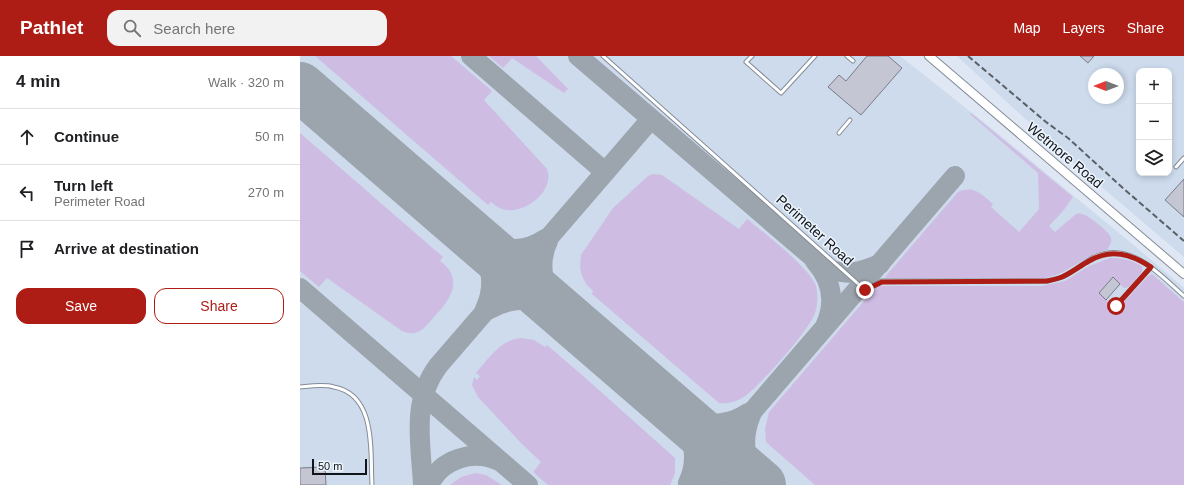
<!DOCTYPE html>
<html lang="en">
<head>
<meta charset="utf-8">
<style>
	body { margin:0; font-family:Arial,sans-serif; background:#f2f2f2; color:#202124 }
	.controls { position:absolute; right:12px; top:12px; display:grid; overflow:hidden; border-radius:8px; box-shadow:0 2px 6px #0003 }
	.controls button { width:36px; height:36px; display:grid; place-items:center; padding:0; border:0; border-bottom:1px solid #e0e0e0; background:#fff; color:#202124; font:20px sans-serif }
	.compass { position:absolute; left:788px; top:12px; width:36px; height:36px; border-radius:50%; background:#fff; box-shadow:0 2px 6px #0003; rotate:270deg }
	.scale { position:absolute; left:12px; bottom:10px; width:55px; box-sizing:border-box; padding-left:4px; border:2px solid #111418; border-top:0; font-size:11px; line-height:14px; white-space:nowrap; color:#111418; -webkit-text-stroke:3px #ecf4fd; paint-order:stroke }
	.stop { position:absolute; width:12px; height:12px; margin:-9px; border:3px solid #ad1d15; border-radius:50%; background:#fff }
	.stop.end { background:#ad1d15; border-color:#fff; box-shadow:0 1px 4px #0008 }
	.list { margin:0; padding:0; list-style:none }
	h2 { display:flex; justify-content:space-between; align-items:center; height:52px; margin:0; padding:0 16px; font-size:17px }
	h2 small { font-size:13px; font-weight:400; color:#757577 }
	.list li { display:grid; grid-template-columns:26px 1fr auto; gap:12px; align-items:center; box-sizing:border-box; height:56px; padding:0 16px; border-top:1px solid #e0e0e0 }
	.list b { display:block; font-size:15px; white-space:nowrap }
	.list p { margin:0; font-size:13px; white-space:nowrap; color:#757577 }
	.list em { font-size:13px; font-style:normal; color:#757577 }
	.actions { display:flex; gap:8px; padding:12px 16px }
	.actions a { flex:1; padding:9px 0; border:1px solid #ad1d15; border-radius:12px; text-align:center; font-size:14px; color:#ad1d15 }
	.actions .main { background:#ad1d15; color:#fff }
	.icon { flex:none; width:22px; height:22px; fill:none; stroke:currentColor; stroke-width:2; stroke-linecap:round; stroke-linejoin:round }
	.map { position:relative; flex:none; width:884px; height:429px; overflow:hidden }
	header { display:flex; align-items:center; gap:24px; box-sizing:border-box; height:56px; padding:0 20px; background:#ad1d15; color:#fff }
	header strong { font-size:19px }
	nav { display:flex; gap:22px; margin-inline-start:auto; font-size:14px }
	.search { width:280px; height:36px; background:#f2f2f2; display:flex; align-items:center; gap:10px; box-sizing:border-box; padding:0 14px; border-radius:12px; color:#757577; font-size:15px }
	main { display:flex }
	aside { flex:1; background:#fff }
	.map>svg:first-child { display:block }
</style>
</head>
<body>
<header>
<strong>Pathlet</strong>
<div class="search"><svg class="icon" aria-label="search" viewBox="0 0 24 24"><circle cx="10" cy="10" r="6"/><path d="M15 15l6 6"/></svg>Search here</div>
<nav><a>Map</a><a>Layers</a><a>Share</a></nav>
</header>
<main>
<aside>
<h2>4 min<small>Walk · 320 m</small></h2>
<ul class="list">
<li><svg class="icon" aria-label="ahead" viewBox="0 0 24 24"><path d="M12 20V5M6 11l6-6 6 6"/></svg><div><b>Continue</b></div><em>50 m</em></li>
<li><svg class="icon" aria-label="left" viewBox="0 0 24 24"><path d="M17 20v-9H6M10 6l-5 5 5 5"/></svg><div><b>Turn left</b><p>Perimeter Road</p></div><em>270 m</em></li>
<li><svg class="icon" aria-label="arrive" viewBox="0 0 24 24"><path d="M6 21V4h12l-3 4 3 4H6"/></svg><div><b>Arrive at destination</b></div></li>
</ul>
<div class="actions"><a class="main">Save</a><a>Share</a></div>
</aside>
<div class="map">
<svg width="884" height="429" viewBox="0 0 884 429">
	<rect width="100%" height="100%" fill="#dee7f3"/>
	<!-- built -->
	<g fill="#cddbed" fill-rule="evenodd">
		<path d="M0,0H600L691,72L836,191L884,232V429H0Z"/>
		<path d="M657,0H884V201L770,104ZM839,15H869V117H839ZM794,18H818V42H794Z"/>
	</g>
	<!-- green -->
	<g fill="#cfbce2">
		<path d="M15,0H151L192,35L184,44L247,113C255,134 227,157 207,154C201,154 196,150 191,146L188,149Z"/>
		<path d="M189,0H236L268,33L264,37L212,2L203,12Z"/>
		<path d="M671,57L773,141L763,155L749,170L755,176L776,158C779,157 782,158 785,159C791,162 810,176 811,182C812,186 809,191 807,194C784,199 769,218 745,222H587L585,221L658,136C674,129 681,138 693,148L691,151L719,176L739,153L738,117L670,58Z"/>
		<path d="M0,77L143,201L140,205C165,223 150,245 133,262C128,268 122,276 114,277C109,278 106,276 102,275L27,222L19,231L0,215Z"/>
		<path d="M352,118L362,119L439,173L447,163C464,177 509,211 516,230C518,239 518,249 515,257C511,272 456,335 442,342C435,346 427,348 419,347L292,238L293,235L286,228L282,220L280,211L281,199L313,152L347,121Z"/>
		<path d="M810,202C822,202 831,204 842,210V216L829,231L824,232L813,222L799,237L819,253L823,255L826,253L822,250L825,245L848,220L852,218L884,246V429H515L466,386L465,373L469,356L577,230H741L765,225L789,210Z"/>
		<path d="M221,282L234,284L245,291L247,289L282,319L375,402V417L370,429H248L233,416L241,406L221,387L178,341L172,329L174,321L177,324L180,320L176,317C189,302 200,284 221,282Z"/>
		<path d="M175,417L186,419L202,429H150L161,421Z"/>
	</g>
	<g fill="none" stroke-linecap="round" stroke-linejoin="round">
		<!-- taxiway -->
		<g stroke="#9ca4ad" stroke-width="20">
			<path d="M171,0L305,116"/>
			<path d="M278,0L523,210C544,221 559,217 580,208"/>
			<path d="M173,180C189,202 198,226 185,253"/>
			<path d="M173,180C196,193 221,200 245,183"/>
			<path d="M248,185C236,211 244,235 262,256"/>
			<path d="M515,205C531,223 536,245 526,268"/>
			<path d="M0,232L228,429"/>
			<path d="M188,254C205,244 226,240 245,248C252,251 259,256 266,261"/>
			<path d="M372,352C378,355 383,359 388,362C408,371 431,369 448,357"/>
			<path d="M374,356C377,360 381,363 384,368C396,385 397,409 388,427"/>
			<path d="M451,359C441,383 443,411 464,429"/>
			<path d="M123,429C121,387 111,346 138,310L351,63"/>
			<path d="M129,429C141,403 173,393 199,405"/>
			<path d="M389,429L655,120"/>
			<path d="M391,429C412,415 437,416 458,429"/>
		</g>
		<!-- runway -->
		<path stroke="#9ca4ad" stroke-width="50" d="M0,31L461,429"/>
	</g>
	<!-- building -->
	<g fill="#c5c6d4" stroke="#797b87">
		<path d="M567,0H588L602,12L561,59L528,31L539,19L546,25Z"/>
		<path d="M780,0H794L788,7Z"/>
		<path d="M884,123V161L865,144Z"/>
		<path d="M813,221L820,228L806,244L799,237Z"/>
		<path d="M25,411L26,429H0V412Z"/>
	</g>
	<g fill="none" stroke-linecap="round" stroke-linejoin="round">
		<defs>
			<g id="service">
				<path d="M303,0L565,234L582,225H747C751,224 757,223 762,221C775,216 785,204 799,199C833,187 861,220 884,240"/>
				<path d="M452,0L446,6L481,37L515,0"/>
				<path d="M547,0L553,5"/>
				<path d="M539,77L550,64"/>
				<path d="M876,111L884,102"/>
				<path d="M816,250L851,211"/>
				<path d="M0,331C11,330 23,328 34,331C77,339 70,396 72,429"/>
			</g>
			<path id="secondary" d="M629,0L884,218"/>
		</defs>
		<!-- service casing -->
		<use href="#service" stroke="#838c96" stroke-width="5"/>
		<!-- secondary casing -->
		<use href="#secondary" stroke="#838c96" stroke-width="10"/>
		<!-- service -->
		<use href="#service" stroke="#fff" stroke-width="3"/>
		<!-- secondary -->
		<use href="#secondary" stroke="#fff" stroke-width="8"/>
		<!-- rail -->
		<path stroke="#5b6067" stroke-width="2" stroke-dasharray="6 3" stroke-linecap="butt" d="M668,0L746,66L768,82L824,133L884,185"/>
	</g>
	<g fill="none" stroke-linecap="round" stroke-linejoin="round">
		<!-- route -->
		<path stroke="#ad1d15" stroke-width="5" d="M565,234L582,226L747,225C752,224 757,223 762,221C771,217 780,210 789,205C811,192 831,198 851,211L816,250"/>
	</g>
	<g text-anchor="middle" stroke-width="3" stroke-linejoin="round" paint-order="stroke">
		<!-- street labels -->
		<g font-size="14" fill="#111418" stroke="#ecf4fd">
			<text transform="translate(765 99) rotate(40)" y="5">Wetmore Road</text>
			<text transform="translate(515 174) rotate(42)" y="5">Perimeter Road</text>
		</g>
	</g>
</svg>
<div class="controls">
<button>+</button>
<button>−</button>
<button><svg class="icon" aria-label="layers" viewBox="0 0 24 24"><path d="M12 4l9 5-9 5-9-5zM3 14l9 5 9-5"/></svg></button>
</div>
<svg class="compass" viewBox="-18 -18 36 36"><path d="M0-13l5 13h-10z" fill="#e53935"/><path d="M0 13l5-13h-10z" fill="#757577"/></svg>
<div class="scale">50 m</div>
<div class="stop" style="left:816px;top:250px"></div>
<div class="stop end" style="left:565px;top:234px"></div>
</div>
</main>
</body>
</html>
